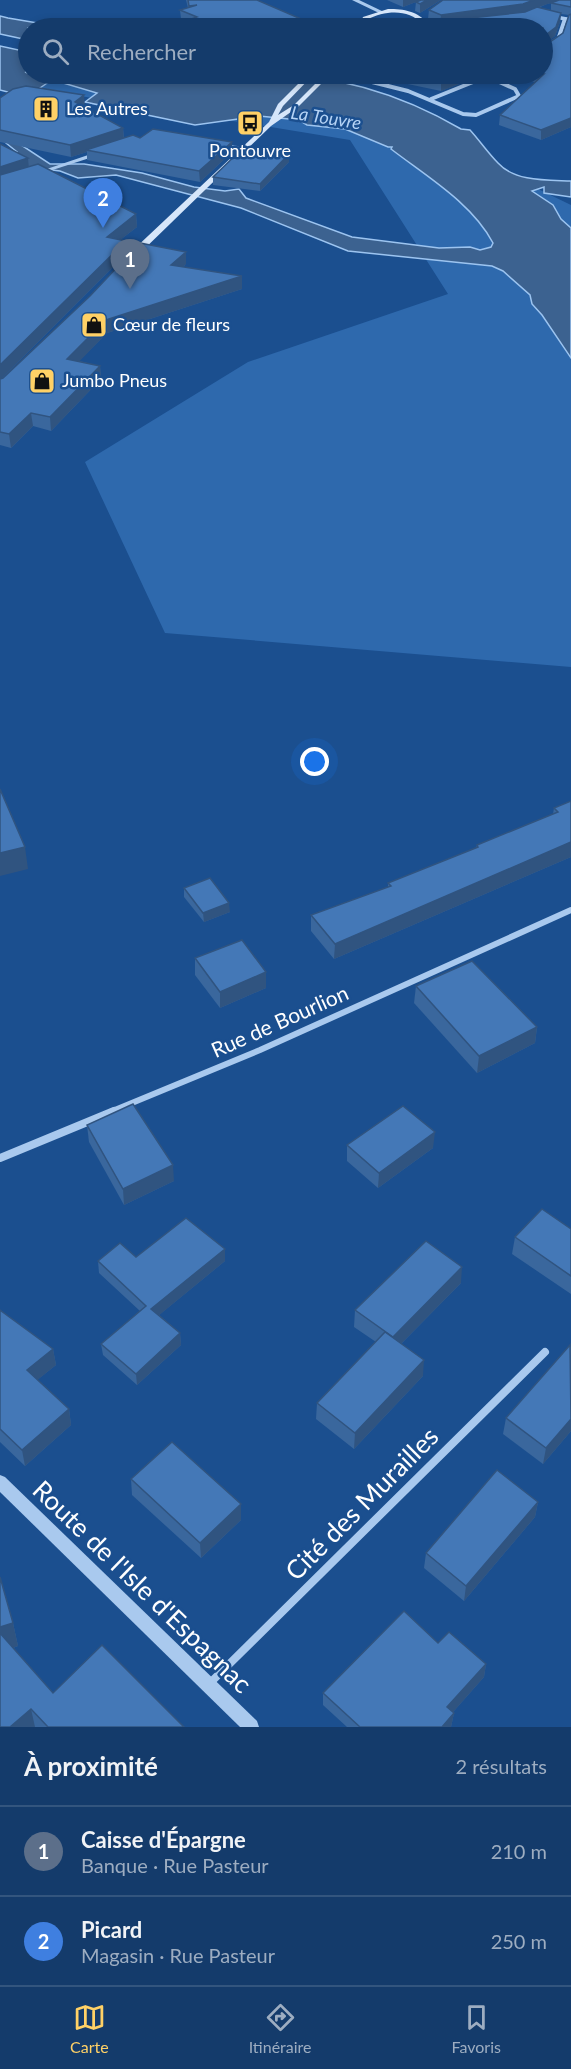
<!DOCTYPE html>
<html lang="fr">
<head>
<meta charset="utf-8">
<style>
	body { margin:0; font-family:Lato,sans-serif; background:#1d4271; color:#f1f3f6 }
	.you { position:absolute; left:315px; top:762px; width:21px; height:21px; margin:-15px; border:4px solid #fff; border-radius:50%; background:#1a73e8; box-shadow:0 0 0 9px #1a73e833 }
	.badge { display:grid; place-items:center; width:39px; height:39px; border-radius:50%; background:#ffd166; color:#fff; font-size:20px; font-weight:700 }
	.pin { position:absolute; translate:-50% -50px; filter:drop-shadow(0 2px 3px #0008) }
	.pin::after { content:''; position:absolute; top:32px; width:21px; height:18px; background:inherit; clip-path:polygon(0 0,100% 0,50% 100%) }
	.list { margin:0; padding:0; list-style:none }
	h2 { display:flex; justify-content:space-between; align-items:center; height:78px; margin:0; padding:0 24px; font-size:26px }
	h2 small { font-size:20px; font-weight:400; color:#9dadc1 }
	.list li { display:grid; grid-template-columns:39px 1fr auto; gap:18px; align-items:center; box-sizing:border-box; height:90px; padding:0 24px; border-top:2px solid #33557e }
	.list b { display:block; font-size:22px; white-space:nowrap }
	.list p { margin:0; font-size:20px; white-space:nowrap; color:#9dadc1 }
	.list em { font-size:20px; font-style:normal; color:#9dadc1 }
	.icon { flex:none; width:33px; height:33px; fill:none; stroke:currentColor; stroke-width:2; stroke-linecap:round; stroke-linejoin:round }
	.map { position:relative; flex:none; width:571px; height:1727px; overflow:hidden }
	.search { position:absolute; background:#143b6b; box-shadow:0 3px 9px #0003; left:18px; right:18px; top:18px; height:66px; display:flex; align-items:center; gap:15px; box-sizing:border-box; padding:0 21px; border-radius:33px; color:#9dadc1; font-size:22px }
	.sheet { height:258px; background:#143b6b }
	nav { display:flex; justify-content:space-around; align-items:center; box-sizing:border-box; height:84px; border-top:2px solid #33557e; background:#143b6b; font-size:16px; color:#9dadc1 }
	nav a { display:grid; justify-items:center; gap:3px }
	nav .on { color:#ffd166 }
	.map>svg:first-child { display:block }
</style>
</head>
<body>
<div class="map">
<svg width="571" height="1727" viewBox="0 0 571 1727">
	<rect width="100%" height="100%" fill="#1b4f8f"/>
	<!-- green -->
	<path fill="#2e69ad" d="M28,55V74H118L451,147L571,205V667L165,633L85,462L248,362L448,294L350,140L68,94L0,79Z"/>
	<!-- water -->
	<g fill="#3c6290" stroke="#9cc4f0" stroke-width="1.5">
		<path d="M0,16L8,18L67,28H28V40L0,34Z"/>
		<path d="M0,46L28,52V72H25L50,81L27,97L0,90Z"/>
		<path d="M33,74H220L150,80L151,82L264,77L272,80L275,79L265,74C334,74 401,94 461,129L470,130C480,141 488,153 498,163C515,182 548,180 571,181V197L544,193V187L532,191L553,205L561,219L571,228V358L542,315L532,304L530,295L503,271L492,266L348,251L241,208L116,175L78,178L60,171L28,167L14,154L17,152L1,139L0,113L12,139L50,164H84L142,173L194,187L225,191L239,189L246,198L352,237L439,248L470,247L480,250L491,247L493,243C472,203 426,176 391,149L392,147H388L345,129L307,125L299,120L259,116L195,125L85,102L97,93Z"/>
	</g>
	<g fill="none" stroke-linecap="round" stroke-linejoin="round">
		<!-- minor-far2 -->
		<g stroke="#a9c9ee" stroke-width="4">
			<path d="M303,23L363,24"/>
			<path d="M558,40L565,19"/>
			<path d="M356,78L408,91L463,114L476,115L519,96L515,89L486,76"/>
			<path d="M431,99L493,74"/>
		</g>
		<!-- minor-far1 -->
		<path stroke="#a9c9ee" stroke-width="6" d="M110,1112L260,1050L571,910"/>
		<!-- minor -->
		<g stroke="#a9c9ee" stroke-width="8">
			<path d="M0,1158L114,1111"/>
			<path d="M208,1685L545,1352"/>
		</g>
		<!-- tertiary -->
		<g fill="#a9c9ee" fill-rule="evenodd">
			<path d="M352,0H359L384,12L379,13Z"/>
			<path d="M549,14L571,18V22L547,17L546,16Z"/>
			<path d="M220,143L243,147L246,149L243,151L218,146L217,145Z"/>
			<path d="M100,151L102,152V154L37,175L32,174Z"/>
			<path d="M0,1475L5,1477L257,1721L259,1727H240L0,1492Z"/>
		</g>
		<!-- secondary -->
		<g fill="#d6e6fa" fill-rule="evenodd">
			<path d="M388,9C404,9 418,11 428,24L424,28H418L422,24C409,8 384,11 368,19L366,24L371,28H365L360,24L363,17Z"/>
			<path d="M308,74H314L283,106L278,115L294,105L325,74H331L298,107L271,126L137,256H131V252L269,122L278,104Z"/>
		</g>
	</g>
	<!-- wall -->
	<g fill="#3a679d" fill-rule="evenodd">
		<path d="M186,0H257L185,21L181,19L180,10L188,8Z"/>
		<path d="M387,0H421L403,7Z"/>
		<path d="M421,0H441L420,13L415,11L416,2Z"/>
		<path d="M571,0V127L541,140L499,125L500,115L535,82L497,76L496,74H543L452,23L440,24L428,19L429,10ZM551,3V10L538,8L547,4ZM561,14L569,15L563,33L543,45L555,36L560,22Z"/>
		<path d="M360,74H485L441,91Z"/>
		<path d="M0,98L85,107L123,128L124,138L232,142V152L200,182L87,160V152L71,157L0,142Z"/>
		<path d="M0,144L28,167L136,214L137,227L120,240L127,253L1,379L186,264L183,267L242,276V289L107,333L79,361L100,366L101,379L51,431L33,426L11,448L0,445Z"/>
		<path d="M289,162L260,191L213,185V177Z"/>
		<path d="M571,801V857L334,959L311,931V915L388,887V883L476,848L477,845L553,814L554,808Z"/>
		<path d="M184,888L230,912L204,922L184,897Z"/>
		<path d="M195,958L266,972V988L220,1008L195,975Z"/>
		<path d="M416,986L537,1027L535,1043L477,1073L414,1003Z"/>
		<path d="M87,1125L174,1181L124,1205L89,1142Z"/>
		<path d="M347,1145L433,1148L378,1188L347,1161Z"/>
		<path d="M571,1229V1294L512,1254L515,1237Z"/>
		<path d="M136,1257L225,1261L159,1315L180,1333L181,1345L137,1385L103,1355L101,1344L140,1311L99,1273L98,1261Z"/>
		<path d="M461,1283L401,1344L423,1376L354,1449L316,1419L317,1403L376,1342L354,1327L355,1310Z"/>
		<path d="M0,1310L53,1349L56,1365L37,1380L69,1409L71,1425L25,1466L0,1442Z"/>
		<path d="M571,1346V1431L543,1464L503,1434L506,1418Z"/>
		<path d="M131,1479L241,1520L201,1558L132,1495Z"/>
		<path d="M538,1502L535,1517L464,1601L424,1568L426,1553Z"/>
		<path d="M13,1623L18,1646L13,1648L53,1693L184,1727H0Z"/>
		<path d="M438,1643L486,1664L484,1677L453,1712L454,1713L451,1727H347L323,1705V1693Z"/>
	</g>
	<!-- shaded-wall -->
	<g fill="#305480">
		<path d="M403,0H421L403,7Z"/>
		<path d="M427,0H441L420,13V4Z"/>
		<path d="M534,0H559L522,13L452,20V23L440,24L441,15Z"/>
		<path d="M561,13L560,22L555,36L543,46V37Z"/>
		<path d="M461,74H485L441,91V81Z"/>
		<path d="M84,95L85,107L75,102Z"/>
		<path d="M571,118V127L541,140V130Z"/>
		<path d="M123,128L124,140L86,150L87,152L71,157L70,145Z"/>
		<path d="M232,142V152L200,182L199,171Z"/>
		<path d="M289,154V162L260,191V184Z"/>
		<path d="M28,158L29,170L0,180V167Z"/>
		<path d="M136,214L137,227L107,250V237Z"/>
		<path d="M126,241L127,253L0,380V365Z"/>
		<path d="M186,252V264L172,278L171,265Z"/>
		<path d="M242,276V289L107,333L69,372L67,359L106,320Z"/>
		<path d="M100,366L101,379L51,431L50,417Z"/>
		<path d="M31,413L33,426L11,448L9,434Z"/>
		<path d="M571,842V857L334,959L335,944Z"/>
		<path d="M25,847L28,869L0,876V853Z"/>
		<path d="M229,903L230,912L204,922L203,913Z"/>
		<path d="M266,972V988L220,1008V992Z"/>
		<path d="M537,1027L535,1043L477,1073L479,1056Z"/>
		<path d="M435,1132L433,1148L378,1188L379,1173Z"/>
		<path d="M173,1165L174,1181L124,1205L123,1189Z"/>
		<path d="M225,1249V1261L152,1321L151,1309Z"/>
		<path d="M462,1267L461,1283L392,1353L393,1337Z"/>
		<path d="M180,1333L181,1345L137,1385L136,1374Z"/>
		<path d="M53,1349L56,1365L30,1386L27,1370Z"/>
		<path d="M424,1360L423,1376L354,1449L355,1433Z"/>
		<path d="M69,1409L71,1425L25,1466L22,1450Z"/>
		<path d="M571,1419V1431L543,1464L546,1448Z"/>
		<path d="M538,1502L535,1517L464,1601L466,1586Z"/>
		<path d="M241,1504V1520L201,1558L200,1543Z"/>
		<path d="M13,1623L18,1646L1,1652L0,1647V1627Z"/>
		<path d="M486,1664L484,1677L446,1720L447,1707Z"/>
		<path d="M31,1709L35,1727H10Z"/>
		<path d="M454,1713L451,1727H442Z"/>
	</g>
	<!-- building -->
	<g fill="#4478b7" stroke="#305480" stroke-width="1.5">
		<path d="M188,0H257L322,28H166L197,17L180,10L197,5L189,6Z"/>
		<path d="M421,0H427L420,4L416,2Z"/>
		<path d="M443,0H534L523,4L441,15L429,10Z"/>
		<path d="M559,0H571V7L551,3Z"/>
		<path d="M537,7L561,13L556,27L543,37V28H417L456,22L452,20L525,12Z"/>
		<path d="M571,14V118L541,130L500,115L544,74H541H543V45L544,46L563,33L569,15Z"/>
		<path d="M405,74H461L441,81Z"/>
		<path d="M26,86L84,95L75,102L123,128L70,145L0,130V98L13,89Z"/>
		<path d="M153,129L232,142L199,171L86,150L133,135L140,138Z"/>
		<path d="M0,144L28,158L0,167Z"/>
		<path d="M244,147L289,154L260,184L213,177Z"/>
		<path d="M38,164L136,214L107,237L126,241L0,365V175Z"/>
		<path d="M140,243L186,252L171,265L242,276L106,320L67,359L100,366L50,417L31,413L9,434L0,432V379L3,378L90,296Z"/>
		<path d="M0,789L25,847L0,853Z"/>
		<path d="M571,801V842L335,944L311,915L391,886L388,883L478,847L477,845L558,812L554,808Z"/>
		<path d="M210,878L229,903L203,913L184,888Z"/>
		<path d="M242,940L266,972L220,992L195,958Z"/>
		<path d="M472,961L537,1027L479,1056L416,986Z"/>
		<path d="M133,1104L173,1165L123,1189L87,1125Z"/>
		<path d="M403,1106L435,1132L379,1173L347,1145Z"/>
		<path d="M542,1209L571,1229V1276L515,1237Z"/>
		<path d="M186,1218L225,1249L151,1309L180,1333L136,1374L101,1344L146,1306L98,1261L120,1243L136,1257Z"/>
		<path d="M426,1241L462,1267L393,1337L355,1310Z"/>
		<path d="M0,1310L53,1349L27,1370L69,1409L22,1450L0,1429Z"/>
		<path d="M385,1332L424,1360L355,1433L317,1403Z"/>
		<path d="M570,1345L571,1419L546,1448L506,1418Z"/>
		<path d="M172,1442L241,1504L200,1543L131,1479Z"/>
		<path d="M497,1470L538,1502L466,1586L426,1553Z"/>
		<path d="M0,1577L13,1623L0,1627Z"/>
		<path d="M404,1611L438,1643L449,1632L486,1664L447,1707L454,1713L442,1727H360L323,1693Z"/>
		<path d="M0,1633L53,1693L102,1645L184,1727H48L31,1709L10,1727H0Z"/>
	</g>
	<!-- icons -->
	<defs>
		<symbol id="building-square" viewBox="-11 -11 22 22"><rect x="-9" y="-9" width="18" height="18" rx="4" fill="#ffd166" stroke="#1b4f8f"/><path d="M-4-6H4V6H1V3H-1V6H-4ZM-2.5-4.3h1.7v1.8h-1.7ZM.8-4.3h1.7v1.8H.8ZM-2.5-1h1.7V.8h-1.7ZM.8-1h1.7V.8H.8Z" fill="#111"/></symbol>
		<symbol id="bus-square" viewBox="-11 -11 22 22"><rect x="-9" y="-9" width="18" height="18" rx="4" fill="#ffd166" stroke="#1b4f8f"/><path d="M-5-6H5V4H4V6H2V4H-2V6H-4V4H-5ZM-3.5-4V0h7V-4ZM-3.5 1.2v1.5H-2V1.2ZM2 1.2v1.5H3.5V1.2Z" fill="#111"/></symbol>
		<symbol id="shop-square" viewBox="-11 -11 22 22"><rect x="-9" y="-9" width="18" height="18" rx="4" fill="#ffd166" stroke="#1b4f8f"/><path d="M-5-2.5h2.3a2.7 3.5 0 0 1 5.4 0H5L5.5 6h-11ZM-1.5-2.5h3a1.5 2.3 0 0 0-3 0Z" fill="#111"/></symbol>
	</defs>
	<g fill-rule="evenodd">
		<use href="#building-square" x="31" y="94" width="30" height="30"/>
		<use href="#bus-square" x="235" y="108" width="30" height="30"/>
		<use href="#shop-square" x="79" y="310" width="30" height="30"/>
		<use href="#shop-square" x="27" y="366" width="30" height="30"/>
	</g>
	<g text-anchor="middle" stroke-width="5" stroke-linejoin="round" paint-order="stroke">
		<!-- far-poi labels -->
		<g font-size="18" fill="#fff" stroke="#1b4f8f" text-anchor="start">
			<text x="66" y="115">Les Autres</text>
			<text x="250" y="157" text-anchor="middle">Pontouvre</text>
			<text x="113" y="331">Cœur de fleurs</text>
			<text x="62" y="387">Jumbo Pneus</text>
		</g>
		<!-- far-water labels -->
		<g font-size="18" font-style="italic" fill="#b5d3f5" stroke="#1b4f8f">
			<text transform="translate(326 118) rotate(9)" y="6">La Touvre</text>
		</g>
		<!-- street labels -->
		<g font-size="21" fill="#fff" stroke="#1b4f8f">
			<text transform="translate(280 1022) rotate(-24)" y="7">Rue de Bourlion</text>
		</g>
		<!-- near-street labels -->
		<g font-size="26" fill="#fff" stroke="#1b4f8f">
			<text transform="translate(362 1504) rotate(-45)" y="9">Cité des Murailles</text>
			<text transform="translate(142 1587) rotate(44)" y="9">Route de l'Isle d'Espagnac</text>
		</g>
	</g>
</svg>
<div class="you"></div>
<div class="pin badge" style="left:130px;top:289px;background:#5c6f8a">1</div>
<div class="pin badge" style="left:103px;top:228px;background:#3f7fe0">2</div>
<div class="search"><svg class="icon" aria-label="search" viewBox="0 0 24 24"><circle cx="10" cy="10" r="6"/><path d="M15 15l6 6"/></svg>Rechercher</div>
</div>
<section class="sheet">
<h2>À proximité<small>2 résultats</small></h2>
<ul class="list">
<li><span class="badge" style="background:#5c6f8a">1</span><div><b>Caisse d'Épargne</b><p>Banque · Rue Pasteur</p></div><em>210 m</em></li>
<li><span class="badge" style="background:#3f7fe0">2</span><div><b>Picard</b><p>Magasin · Rue Pasteur</p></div><em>250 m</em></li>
</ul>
</section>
<nav>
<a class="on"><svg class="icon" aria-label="map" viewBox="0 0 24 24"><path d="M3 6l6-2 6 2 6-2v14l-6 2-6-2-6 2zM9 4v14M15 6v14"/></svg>Carte</a>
<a><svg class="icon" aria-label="directions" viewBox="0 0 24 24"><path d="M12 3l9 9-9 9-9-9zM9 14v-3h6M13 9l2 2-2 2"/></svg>Itinéraire</a>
<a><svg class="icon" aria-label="saved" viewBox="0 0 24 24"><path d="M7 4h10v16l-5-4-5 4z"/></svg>Favoris</a>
</nav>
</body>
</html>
